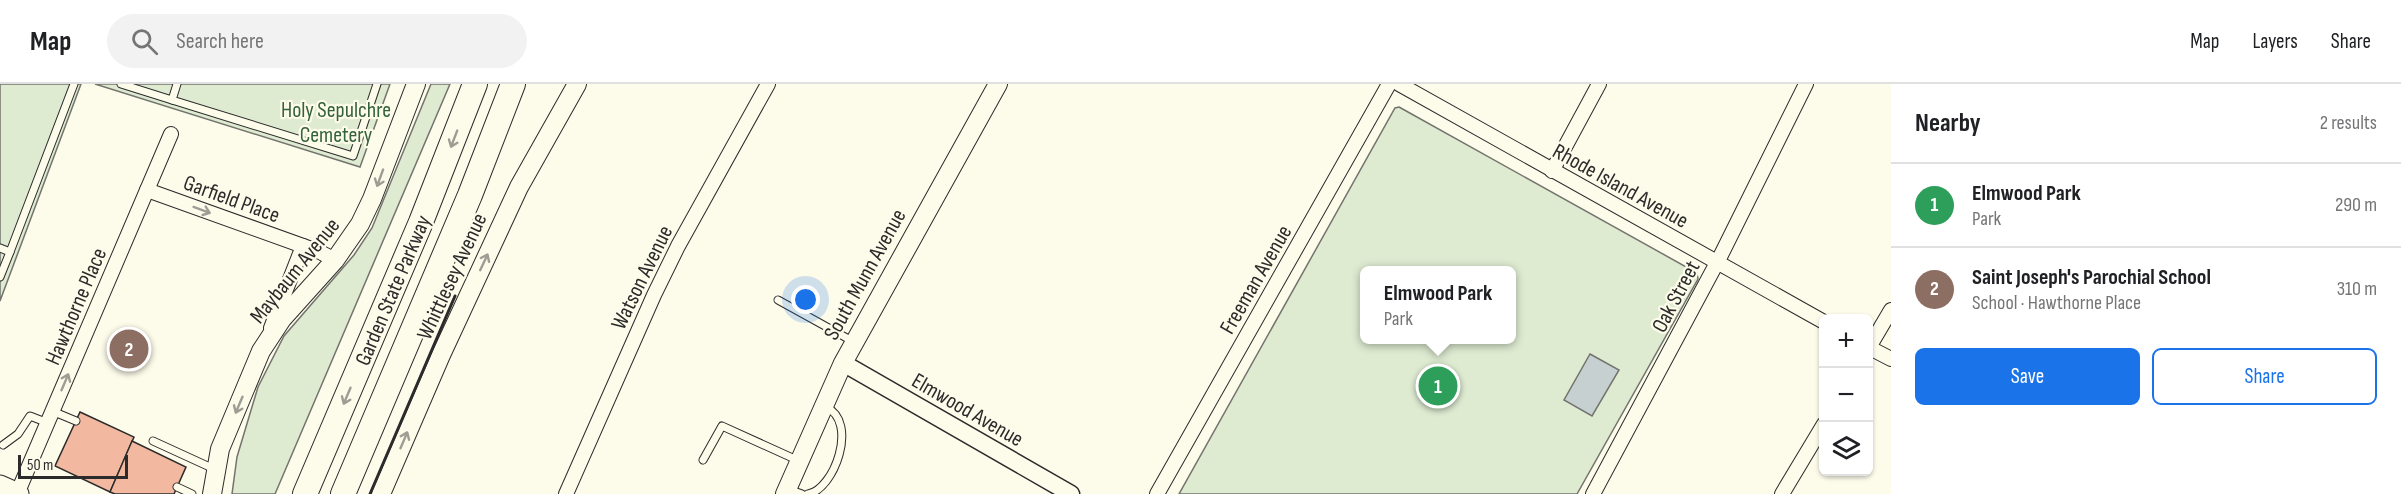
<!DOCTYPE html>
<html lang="en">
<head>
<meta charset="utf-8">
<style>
	body { margin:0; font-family:"Sofia Sans Condensed",sans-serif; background:#f2f2f2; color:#202124 }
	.controls { position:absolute; right:18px; bottom:18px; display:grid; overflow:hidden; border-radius:9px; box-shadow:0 2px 4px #0004 }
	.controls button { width:54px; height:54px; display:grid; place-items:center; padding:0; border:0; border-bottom:2px solid #e0e0e0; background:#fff; color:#202124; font:30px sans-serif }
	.scale { position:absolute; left:18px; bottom:15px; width:110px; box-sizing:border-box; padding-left:6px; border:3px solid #2b2b2b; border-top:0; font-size:16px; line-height:21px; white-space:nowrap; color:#2b2b2b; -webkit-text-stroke:4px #fdfbea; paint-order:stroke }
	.you { position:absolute; left:806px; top:216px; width:21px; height:21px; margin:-15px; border:4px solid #fff; border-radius:50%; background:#1a73e8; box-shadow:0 0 0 9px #1a73e833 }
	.badge { display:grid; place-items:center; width:39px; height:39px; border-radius:50%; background:#1a73e8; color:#fff; font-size:20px; font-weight:700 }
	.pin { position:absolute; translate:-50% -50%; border:3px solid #fff; box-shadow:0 2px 6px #0006 }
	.popup { position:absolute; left:1360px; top:182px; width:156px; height:78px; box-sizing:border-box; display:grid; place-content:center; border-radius:9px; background:#fff; filter:drop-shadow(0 2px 4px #0005); font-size:20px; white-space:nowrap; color:#757577 }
	.popup b { font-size:22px; color:#202124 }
	.popup::after { content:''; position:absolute; left:50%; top:100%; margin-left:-12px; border:12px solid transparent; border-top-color:#fff }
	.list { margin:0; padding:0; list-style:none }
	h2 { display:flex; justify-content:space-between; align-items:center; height:78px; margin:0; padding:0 24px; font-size:26px }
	h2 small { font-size:20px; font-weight:400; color:#757577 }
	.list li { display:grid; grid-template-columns:39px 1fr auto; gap:18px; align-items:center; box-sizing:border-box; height:84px; padding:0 24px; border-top:2px solid #e0e0e0 }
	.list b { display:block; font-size:22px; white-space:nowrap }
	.list p { margin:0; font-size:20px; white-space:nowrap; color:#757577 }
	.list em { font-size:20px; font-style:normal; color:#757577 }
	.actions { display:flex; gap:12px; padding:18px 24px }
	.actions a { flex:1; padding:14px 0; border:2px solid #1a73e8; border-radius:9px; text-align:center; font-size:21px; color:#1a73e8 }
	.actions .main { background:#1a73e8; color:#fff }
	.icon { flex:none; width:33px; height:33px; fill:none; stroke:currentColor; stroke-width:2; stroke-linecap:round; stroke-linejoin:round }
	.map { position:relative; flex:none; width:1891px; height:410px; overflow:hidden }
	header { display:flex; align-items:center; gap:36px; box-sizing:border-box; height:84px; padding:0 30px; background:#fff; border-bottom:2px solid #e0e0e0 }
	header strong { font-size:28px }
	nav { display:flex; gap:33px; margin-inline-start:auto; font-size:21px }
	.search { width:420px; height:54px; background:#f2f2f2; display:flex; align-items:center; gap:15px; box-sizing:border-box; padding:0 21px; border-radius:33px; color:#757577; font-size:22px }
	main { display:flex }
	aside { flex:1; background:#fff }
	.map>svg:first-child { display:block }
</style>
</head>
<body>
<header>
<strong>Map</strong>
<div class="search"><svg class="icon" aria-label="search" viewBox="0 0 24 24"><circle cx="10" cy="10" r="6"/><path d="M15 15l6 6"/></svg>Search here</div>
<nav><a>Map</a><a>Layers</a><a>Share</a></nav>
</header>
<main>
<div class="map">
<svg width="1891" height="410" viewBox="0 0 1891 410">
	<rect width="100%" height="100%" fill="#fdfbea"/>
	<!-- green -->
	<g fill="#deebd1" stroke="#74746e" stroke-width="1.5" fill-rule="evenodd">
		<path d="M0,0H81L0,217Z"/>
		<path d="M95,0H390L360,83Z"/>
		<path d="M431,0H450L275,410H232L237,373L258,303L284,252L354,171L372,144Z"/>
		<path d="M1399,23L1697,189L1698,195L1577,410H1179L1395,24ZM1364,186H1512V256H1364Z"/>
	</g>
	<!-- water -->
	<path fill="#c7d0d0" stroke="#74746e" stroke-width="1.5" d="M1590,270L1619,286L1592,332L1564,316Z"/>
	<!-- building -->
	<g fill="#f2b8a0" stroke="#2b2b2b" stroke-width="1.5">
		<path d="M80,328L134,353L110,408L55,382Z"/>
		<path d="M132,357L186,383L174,410H115L110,408Z"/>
	</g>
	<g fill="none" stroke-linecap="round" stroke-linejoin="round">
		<defs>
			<g id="service">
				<path d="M121,0L172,16"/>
				<path d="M177,0L172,16L353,72L377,0"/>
				<path d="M0,164L10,168L0,193"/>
				<path d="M10,168L74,0"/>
				<path d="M778,216L854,258"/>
				<path d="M52,327L76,337"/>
				<path d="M153,357L212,384"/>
				<path d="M3,361L18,350L30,332L48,339"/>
				<path d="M703,376L722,342L797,376"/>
				<path d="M177,403L192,410"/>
				<path d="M788,405L802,410"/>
				<path d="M808,410C834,406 859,338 826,323"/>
			</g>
			<g id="minor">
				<path d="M1399,0L1824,238"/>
				<path d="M1552,87L1599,0"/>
				<path d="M147,106L320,168L335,176"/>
				<path d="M271,244L303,162"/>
				<path d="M1868,263L1891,275"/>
				<path d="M1868,265L1891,226"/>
				<path d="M17,410L171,50"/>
				<path d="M566,410L654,211L678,162L768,0"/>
				<path d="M1157,410L1389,0"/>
				<path d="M1593,410L1720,173L1806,0"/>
				<path d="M1782,410L1824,340"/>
			</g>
			<path id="tertiary" d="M843,279L1071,410"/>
			<g id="secondary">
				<path d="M212,410L220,365L261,267L282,235L335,176L360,140L372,115L416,0"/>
				<path d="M381,410L441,271L519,103L577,0"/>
				<path d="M785,410L843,279L998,0"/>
			</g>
			<path id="primary" d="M0,402L18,410"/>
			<g id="motorway">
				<path d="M305,410L421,138L475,0"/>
				<path d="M343,410L470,111L513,0"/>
			</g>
		</defs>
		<!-- service casing -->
		<use href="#service" stroke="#2b2b2b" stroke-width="9"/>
		<!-- minor casing -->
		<use href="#minor" stroke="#2b2b2b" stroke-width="16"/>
		<!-- tertiary casing -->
		<use href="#tertiary" stroke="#2b2b2b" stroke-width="19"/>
		<!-- secondary casing -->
		<use href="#secondary" stroke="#2b2b2b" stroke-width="20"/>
		<!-- primary casing -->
		<use href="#primary" stroke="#2b2b2b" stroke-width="23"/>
		<!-- motorway casing -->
		<use href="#motorway" stroke="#2b2b2b" stroke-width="26"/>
		<!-- service -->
		<use href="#service" stroke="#fdfbea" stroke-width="7"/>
		<!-- minor -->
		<use href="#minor" stroke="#fdfbea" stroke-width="14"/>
		<!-- tertiary -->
		<use href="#tertiary" stroke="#fdfbea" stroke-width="16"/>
		<!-- secondary -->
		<use href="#secondary" stroke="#fdfbea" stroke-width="18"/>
		<!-- primary -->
		<use href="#primary" stroke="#fdfbea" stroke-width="21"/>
		<!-- motorway -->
		<use href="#motorway" stroke="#fdfbea" stroke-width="24"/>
		<!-- wall -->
		<path stroke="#2b2b2b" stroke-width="3" d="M370,410L455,212"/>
	</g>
	<!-- one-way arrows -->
	<defs><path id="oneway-shaft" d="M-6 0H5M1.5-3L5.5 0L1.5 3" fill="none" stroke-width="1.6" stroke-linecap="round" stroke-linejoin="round" transform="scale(1.5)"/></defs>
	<g stroke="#9e9d94">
		<use href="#oneway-shaft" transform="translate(454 55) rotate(111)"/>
		<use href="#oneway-shaft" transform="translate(380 94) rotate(110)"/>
		<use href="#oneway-shaft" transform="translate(202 126) rotate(20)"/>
		<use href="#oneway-shaft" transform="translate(484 178) rotate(-65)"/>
		<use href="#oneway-shaft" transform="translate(65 298) rotate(-67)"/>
		<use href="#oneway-shaft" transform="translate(347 312) rotate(113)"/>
		<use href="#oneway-shaft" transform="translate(239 321) rotate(113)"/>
		<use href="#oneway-shaft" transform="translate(404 356) rotate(-67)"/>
	</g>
	<g text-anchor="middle" stroke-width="4.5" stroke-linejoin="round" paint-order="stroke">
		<!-- park labels -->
		<g font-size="22" fill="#34623c" stroke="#fdfbea">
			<text x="336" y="33">Holy Sepulchre<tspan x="336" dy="25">Cemetery</tspan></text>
		</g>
		<!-- street labels -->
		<g font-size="22" fill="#2b2b2b" stroke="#fdfbea">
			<text transform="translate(1621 101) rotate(29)" y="8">Rhode Island Avenue</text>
			<text transform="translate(232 114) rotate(20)" y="8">Garfield Place</text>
			<text transform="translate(294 186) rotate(-51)" y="8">Maybaum Avenue</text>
			<text transform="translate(864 190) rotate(-61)" y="8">South Munn Avenue</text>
			<text transform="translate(451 192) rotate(-65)" y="8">Whittlesey Avenue</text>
			<text transform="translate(641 193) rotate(-64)" y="8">Watson Avenue</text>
			<text transform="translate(1255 195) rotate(-60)" y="8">Freeman Avenue</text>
			<text transform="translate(392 206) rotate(-67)" y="8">Garden State Parkway</text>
			<text transform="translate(1675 212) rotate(-62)" y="8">Oak Street</text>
			<text transform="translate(75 222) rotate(-67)" y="8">Hawthorne Place</text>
			<text transform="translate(968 325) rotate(30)" y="8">Elmwood Avenue</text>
		</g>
	</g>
</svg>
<div class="controls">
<button>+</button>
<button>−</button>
<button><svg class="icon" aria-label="layers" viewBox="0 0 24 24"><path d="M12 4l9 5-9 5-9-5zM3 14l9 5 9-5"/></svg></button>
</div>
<div class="scale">50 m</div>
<div class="you"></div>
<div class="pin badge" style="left:1438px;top:302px;background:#2e9e5b">1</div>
<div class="popup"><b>Elmwood Park</b>Park</div>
<div class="pin badge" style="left:129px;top:265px;background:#8d6e63">2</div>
</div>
<aside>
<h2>Nearby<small>2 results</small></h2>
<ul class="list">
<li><span class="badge" style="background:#2e9e5b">1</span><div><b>Elmwood Park</b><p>Park</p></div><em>290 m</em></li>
<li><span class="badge" style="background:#8d6e63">2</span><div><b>Saint Joseph's Parochial School</b><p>School · Hawthorne Place</p></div><em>310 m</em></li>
</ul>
<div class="actions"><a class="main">Save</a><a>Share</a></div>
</aside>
</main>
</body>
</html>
